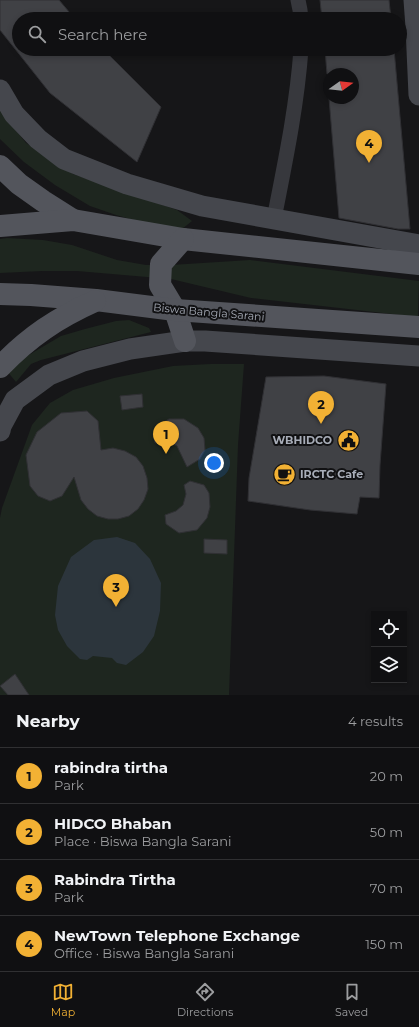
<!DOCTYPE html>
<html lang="en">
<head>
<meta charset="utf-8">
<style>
	body { margin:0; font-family:Montserrat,sans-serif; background:#19191b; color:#f1f3f6 }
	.controls { position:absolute; right:12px; bottom:12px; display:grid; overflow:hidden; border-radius:0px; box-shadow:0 2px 6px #0003 }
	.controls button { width:36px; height:36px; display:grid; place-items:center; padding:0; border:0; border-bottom:1px solid #303032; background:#101012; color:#f1f3f6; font:20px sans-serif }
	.compass { position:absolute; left:323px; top:68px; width:36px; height:36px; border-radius:50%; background:#101012; box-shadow:0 2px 6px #0003; rotate:75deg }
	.you { position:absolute; left:214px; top:463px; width:14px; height:14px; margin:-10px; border:3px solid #fff; border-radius:50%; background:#1a73e8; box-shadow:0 0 0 6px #1a73e833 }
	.badge { display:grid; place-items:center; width:26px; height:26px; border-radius:50%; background:#f2b134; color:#111; font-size:13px; font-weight:700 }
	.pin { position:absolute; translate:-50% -33px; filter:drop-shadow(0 1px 2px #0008) }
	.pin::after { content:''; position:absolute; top:21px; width:14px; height:12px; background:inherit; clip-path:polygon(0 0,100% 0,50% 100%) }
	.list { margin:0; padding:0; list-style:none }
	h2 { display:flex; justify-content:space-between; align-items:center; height:52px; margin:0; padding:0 16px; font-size:17px }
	h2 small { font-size:13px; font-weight:400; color:#9c9d9f }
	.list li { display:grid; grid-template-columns:26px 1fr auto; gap:12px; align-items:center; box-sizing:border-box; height:56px; padding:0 16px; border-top:1px solid #303032 }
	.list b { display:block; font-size:15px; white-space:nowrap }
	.list p { margin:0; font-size:13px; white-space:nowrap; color:#9c9d9f }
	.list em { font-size:13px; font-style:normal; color:#9c9d9f }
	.icon { flex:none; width:22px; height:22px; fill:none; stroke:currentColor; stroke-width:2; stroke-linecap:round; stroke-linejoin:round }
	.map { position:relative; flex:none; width:419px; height:695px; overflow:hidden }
	.search { position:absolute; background:#101012; box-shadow:0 2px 6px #0003; left:12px; right:12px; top:12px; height:44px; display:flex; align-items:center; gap:10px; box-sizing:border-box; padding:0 14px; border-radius:22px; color:#9c9d9f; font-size:15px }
	.sheet { height:276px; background:#101012 }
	nav { display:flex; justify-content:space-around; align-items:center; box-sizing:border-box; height:56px; border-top:1px solid #303032; background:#101012; font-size:11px; color:#9c9d9f }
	nav a { display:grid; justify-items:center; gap:2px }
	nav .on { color:#f2b134 }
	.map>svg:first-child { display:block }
</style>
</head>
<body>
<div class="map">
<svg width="419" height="695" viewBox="0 0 419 695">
	<rect width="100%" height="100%" fill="#161618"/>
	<!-- green -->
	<g fill="#1e261f">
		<path d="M0,107L5,117L26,143L73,174L177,210L192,221L182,229L148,224L116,215L90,206L55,185L24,162L0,139Z"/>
		<path d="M7,238L43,240L72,245L117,260L146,265H171L250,260L419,281L418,317L251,298L171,279L147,277L77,271H42L0,273V239Z"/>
		<path d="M129,320L149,328L151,332L41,360L31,364L16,382L7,371L22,359L61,336L85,329L116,321Z"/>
		<path d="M211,364H244L238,445L229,695H0V518L2,508L32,425L50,403L73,390L114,378L173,366Z"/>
	</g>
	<!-- water -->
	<path fill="#2c353c" d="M117,537L135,543L150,559L161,583L160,611L154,636L143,652L126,665L117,663L112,658L93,656L87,660L80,659L67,646L58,630L55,615L58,586L71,557L94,540Z"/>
	<!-- building -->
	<g fill="#404145" stroke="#303034">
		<path d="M0,0H59L75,19H19V49H103L161,107L137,162L50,93L0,30Z"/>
		<path d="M320,0H389L391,19H322Z"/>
		<path d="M325,49H394L410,229H398L339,218L329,98H353V74H327Z"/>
		<path d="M324,376L386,384L380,465L379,498L360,497L357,514L310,510L248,501L249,478L266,377Z"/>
		<path d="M142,394L143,407L122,410L120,396Z"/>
		<path d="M87,411L98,421L101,450L113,448L125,451L136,457L143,466L147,478L148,489L144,500L138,509L129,516L118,519H108L97,516L88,509L81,500L74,477L62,496L50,501L38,496L30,486L26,455L37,432L61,413Z"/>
		<path d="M169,419H184L198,428L204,438L205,450L200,459L187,467L177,446L167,441L155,443L153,434L157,426Z"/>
		<path d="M190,481L204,485L209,493L210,507L207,518L197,530L179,533L166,524L165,515L176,511L183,505L186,494L184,485Z"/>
		<path d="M204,539L227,540V554L204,553Z"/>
		<path d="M15,674L29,695H8L0,686Z"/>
	</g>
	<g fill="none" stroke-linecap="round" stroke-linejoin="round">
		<!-- street -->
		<g stroke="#37383d" stroke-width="15">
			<path d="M298,0L300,10L301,19"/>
			<path d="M274,219C285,163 297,106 301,49"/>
		</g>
		<!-- secondary -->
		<g stroke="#45474d" stroke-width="21">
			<path d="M414,0L416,27L419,95"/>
			<path d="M0,90L14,114L38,139L64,159L127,184L202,206L419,245"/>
			<path d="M0,431L1,426L15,400L49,375L83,361L130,349L185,341H205L419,356"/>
		</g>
		<!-- primary -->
		<g stroke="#53555c" stroke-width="22">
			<path d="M0,166L19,184L43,201L73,220"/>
			<path d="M0,226L73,220L183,239L419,264"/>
			<path d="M183,239L161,264L160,285L175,310L185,341"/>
			<path d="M0,294L31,295L96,300L175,310L419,327"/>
			<path d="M0,367C29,337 57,318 95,301"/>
		</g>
	</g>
	<!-- icons -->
	<defs>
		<symbol id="civic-disc" viewBox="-11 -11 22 22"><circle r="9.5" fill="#f2b134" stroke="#111113"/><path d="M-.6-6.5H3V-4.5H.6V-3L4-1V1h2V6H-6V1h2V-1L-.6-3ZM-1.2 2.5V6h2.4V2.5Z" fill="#111"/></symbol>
		<symbol id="cafe-disc" viewBox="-11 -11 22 22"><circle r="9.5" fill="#f2b134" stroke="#111113"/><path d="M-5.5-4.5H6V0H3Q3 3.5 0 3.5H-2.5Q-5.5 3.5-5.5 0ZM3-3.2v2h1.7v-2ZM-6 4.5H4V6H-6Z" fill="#111"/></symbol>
	</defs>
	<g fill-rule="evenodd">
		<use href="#civic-disc" x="336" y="428" width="25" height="25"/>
		<use href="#cafe-disc" x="272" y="462" width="25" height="25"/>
	</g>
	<g text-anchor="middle" stroke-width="4" stroke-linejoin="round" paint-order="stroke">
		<!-- street labels -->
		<g font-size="11" fill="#a8adb8" stroke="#111113">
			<text transform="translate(209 312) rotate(5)" y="4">Biswa Bangla Sarani</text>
		</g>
		<!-- poi labels -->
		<g font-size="11" font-weight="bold" fill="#a8adb8" stroke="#111113" text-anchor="end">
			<text x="332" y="444">WBHIDCO</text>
			<text x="300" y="478" text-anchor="start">IRCTC Cafe</text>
		</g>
	</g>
</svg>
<div class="controls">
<button><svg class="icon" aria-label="locate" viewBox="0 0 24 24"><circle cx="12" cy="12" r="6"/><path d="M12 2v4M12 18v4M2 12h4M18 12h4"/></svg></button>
<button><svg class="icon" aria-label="layers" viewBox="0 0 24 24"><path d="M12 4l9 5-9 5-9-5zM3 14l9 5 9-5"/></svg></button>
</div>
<svg class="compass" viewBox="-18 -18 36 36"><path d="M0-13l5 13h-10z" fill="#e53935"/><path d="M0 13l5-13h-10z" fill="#9c9d9f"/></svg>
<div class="you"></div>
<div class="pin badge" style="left:166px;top:454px">1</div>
<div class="pin badge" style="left:321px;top:424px">2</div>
<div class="pin badge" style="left:116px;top:607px">3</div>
<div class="pin badge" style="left:369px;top:163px">4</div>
<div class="search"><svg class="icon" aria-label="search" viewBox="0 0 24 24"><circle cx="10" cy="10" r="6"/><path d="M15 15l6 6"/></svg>Search here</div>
</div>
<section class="sheet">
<h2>Nearby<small>4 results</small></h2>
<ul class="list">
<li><span class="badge">1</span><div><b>rabindra tirtha</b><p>Park</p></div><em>20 m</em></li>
<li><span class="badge">2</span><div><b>HIDCO Bhaban</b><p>Place · Biswa Bangla Sarani</p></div><em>50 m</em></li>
<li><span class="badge">3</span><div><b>Rabindra Tirtha</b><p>Park</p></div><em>70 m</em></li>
<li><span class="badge">4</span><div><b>NewTown Telephone Exchange</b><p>Office · Biswa Bangla Sarani</p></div><em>150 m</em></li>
</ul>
</section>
<nav>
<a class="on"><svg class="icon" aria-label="map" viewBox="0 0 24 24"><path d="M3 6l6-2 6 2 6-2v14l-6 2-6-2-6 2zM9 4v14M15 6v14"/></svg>Map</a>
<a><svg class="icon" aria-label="directions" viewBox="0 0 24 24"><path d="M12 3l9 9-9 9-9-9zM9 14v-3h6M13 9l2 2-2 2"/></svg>Directions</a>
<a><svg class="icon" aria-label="saved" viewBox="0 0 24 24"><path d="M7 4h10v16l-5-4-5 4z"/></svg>Saved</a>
</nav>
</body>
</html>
